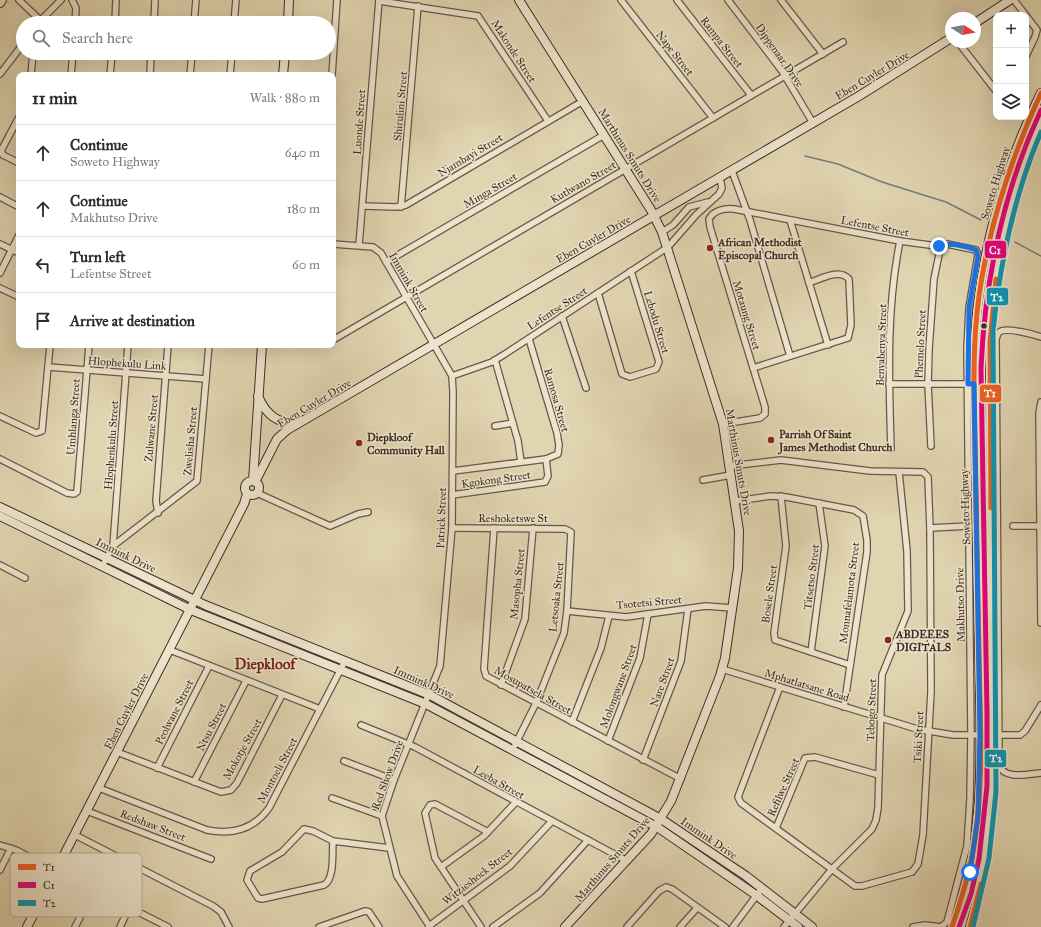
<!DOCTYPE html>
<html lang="en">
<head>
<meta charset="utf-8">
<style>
	body { margin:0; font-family:"IM FELL Great Primer",serif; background:#f7f7f7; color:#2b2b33 }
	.controls { position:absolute; right:12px; top:12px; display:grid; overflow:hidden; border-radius:8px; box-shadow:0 4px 16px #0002 }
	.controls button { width:36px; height:36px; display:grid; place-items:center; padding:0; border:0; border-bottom:1px solid #e1e1e2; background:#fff; color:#2b2b33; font:20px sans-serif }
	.compass { position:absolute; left:945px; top:12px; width:36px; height:36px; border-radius:50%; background:#fff; box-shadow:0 4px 16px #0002; rotate:101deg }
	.stop { position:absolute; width:12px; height:12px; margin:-9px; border:3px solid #1a73e8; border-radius:50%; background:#fff }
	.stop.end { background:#1a73e8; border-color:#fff; box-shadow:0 1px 4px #0008 }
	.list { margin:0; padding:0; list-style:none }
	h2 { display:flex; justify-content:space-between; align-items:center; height:52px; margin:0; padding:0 16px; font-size:17px }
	h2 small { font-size:13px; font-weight:400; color:#7c7c81 }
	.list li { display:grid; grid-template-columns:26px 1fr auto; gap:12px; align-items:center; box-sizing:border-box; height:56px; padding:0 16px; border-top:1px solid #e1e1e2 }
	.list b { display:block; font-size:15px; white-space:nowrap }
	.list p { margin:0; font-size:13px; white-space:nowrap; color:#7c7c81 }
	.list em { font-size:13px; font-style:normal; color:#7c7c81 }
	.icon { flex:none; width:22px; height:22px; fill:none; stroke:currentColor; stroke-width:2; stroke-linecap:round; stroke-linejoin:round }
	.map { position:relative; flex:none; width:1041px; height:927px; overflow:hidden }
	.search { position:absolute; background:#fff; box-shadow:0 4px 16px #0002; left:16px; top:16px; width:320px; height:44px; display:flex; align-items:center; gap:10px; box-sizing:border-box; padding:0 14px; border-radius:22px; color:#7c7c81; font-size:15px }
	.panel { position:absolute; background:#fff; box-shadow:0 4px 16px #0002; left:16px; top:72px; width:320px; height:276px; border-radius:8px }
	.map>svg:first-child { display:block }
</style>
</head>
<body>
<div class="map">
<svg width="1041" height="927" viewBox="0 0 1041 927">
	<rect width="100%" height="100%" fill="#e1d5b1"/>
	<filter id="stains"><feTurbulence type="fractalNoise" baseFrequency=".005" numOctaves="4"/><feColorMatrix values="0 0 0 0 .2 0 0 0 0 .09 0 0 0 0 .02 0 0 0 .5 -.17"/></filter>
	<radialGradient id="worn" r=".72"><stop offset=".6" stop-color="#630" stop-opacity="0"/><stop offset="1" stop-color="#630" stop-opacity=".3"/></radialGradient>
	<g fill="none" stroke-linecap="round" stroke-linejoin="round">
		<!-- stream -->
		<g stroke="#728078" stroke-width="1.5">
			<path d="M805,156L838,164L882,182L946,202L981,220"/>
			<path d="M1015,242L1041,256"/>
		</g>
		<defs>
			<g id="street">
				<path d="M19,0L40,20"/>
				<path d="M72,0L76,8L75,23"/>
				<path d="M621,0L713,118"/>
				<path d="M677,0L751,95"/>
				<path d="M728,0L782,71L813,123"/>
				<path d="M781,0L823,54"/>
				<path d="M1014,0L1037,30L1035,37L1026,56"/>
				<path d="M379,1L478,16L548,121"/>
				<path d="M38,23L61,0"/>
				<path d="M115,23L116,0"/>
				<path d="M154,23L155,0"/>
				<path d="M194,23L196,0"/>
				<path d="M234,23L236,0"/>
				<path d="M958,42L996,91"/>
				<path d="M0,74L23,44"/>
				<path d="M31,75L33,53"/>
				<path d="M71,75L73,53"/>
				<path d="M110,75L112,53"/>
				<path d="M150,75L151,53"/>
				<path d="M190,75L192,53"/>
				<path d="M230,75L232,53"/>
				<path d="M332,75L337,0"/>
				<path d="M19,117L1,151L3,155L19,163"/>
				<path d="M732,171L750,220L790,356"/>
				<path d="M0,197L19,207"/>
				<path d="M363,206L396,207L406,205L583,101"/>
				<path d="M401,207L418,6"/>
				<path d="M790,220L828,345"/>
				<path d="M662,232L673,225L689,207L708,202"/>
				<path d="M0,244L19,253"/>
				<path d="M333,244L373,247L381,253L448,369L452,376L453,392L452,528L440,666L394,780L382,816L397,876L430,927"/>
				<path d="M359,245L379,0"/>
				<path d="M386,262L604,135"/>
				<path d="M0,273L19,235"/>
				<path d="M0,288L19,297"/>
				<path d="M598,293L622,374L630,377L656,369L659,362L631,271"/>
				<path d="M562,316L586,388"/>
				<path d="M1041,337C1033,334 1009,328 1001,331C998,332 997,336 996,339L999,765C1004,780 1028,774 1041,773"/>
				<path d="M333,340L843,42"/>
				<path d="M495,360L518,441L521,462"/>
				<path d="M48,367L206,379"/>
				<path d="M753,368L848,338L851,325L849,279C839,268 821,279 809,283"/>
				<path d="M452,376L492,362L505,354L668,247L696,215L719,194L722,188L720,178"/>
				<path d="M889,384H970"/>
				<path d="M1041,402L1039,413L1041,623"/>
				<path d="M0,416L36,433L42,431L50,345"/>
				<path d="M723,424L760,418L765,414V407L710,227L709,219C714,210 725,208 734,209L900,241L937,246L947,244L976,250L978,255L969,308L967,349L971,735L970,799L967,846L947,922L941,927L925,925L913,927"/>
				<path d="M495,426L513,423"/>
				<path d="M931,446L928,384L929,349L934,279L941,245"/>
				<path d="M891,449C889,379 886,310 900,241"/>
				<path d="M0,459L67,493L74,494L77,492L89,345"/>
				<path d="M730,466L781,460L870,471L923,472L928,477L930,528L931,692L923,835L918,864L912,872L862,886H855L741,803L738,797L780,687"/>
				<path d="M453,471L546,459L558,454L559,445L557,433L529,339"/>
				<path d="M703,480L731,475"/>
				<path d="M257,493L330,526L358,514L368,512"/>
				<path d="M452,495L545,482L548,476L546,459"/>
				<path d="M781,496L786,546L774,633L775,640L850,665"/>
				<path d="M736,501L771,496L786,497L854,510L863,516L867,540V552L844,707"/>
				<path d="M158,513L156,501L168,345"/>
				<path d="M1013,526H1041"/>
				<path d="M452,528L565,529L571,532L567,611L564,633L536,703L515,745"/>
				<path d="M494,528L484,669L486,676L681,779"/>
				<path d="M930,528L969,526"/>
				<path d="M113,546L128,345"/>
				<path d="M105,561L113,546L197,481L209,345"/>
				<path d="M0,565L25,578"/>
				<path d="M567,611L626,617L706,606L732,608"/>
				<path d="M170,650L320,709"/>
				<path d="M811,652L825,546L819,503"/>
				<path d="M722,669L917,729L953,735H1020L1025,731L1041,705"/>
				<path d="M501,685L525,619L533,528"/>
				<path d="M572,722L601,648L609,616"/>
				<path d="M361,725L415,747L627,861"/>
				<path d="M608,741L640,658L648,614"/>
				<path d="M117,752L221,792L231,790L237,783L282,695"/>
				<path d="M643,760L681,661L688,609"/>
				<path d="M344,761L394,780"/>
				<path d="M157,768L209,666"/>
				<path d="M194,782L246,681"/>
				<path d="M99,788L207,830C232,835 254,829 269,808L345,661"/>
				<path d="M332,798L382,816"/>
				<path d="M87,811L211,859"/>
				<path d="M776,828L805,758L815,757L879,775"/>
				<path d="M75,835L213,906L221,912L229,927"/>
				<path d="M333,841C332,852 335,879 324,885L262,899L258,898L247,880L250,871L282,852L304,829L313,831L333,841L389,848"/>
				<path d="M0,845L16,850L168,927"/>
				<path d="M441,867L484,836L516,802"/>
				<path d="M0,870L11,848"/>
				<path d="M429,926L510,866L552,821"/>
				<path d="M75,927L94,890"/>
				<path d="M120,927L129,908"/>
				<path d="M319,927L365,911L369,912L379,927"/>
				<path d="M481,927L435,858L425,813L430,805L435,804L488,832"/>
				<path d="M493,927L540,893L588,840"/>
				<path d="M627,927L659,891L666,887L672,889L725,927"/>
				<path d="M680,927L697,908"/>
				<path d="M733,927L762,888"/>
				<path d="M784,927L832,869L872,829L876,820L878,808L882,675L908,611L907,551L899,472"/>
			</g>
			<g id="secondary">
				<path d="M519,0L651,210L662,232L723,424L739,531L738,568L725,658L720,676L671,801L651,834L565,927"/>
				<path d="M0,3L2,0"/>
				<path d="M288,23L289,0"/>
				<path d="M975,23L1010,0"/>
				<path d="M283,75L285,53"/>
				<path d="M258,396C266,415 277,423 297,424"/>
				<circle cx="252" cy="488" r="7"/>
				<path d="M253,481L262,345"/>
				<path d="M255,482L277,439L287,430L859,96L951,38"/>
				<path d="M0,507L205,605L430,695L661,819L746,876L812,927"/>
				<path d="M0,516L191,610L426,704L657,827L756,895L798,927"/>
				<path d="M27,927L244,504L247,494"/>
				<path d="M952,927C989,836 980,736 979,640C977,549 975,459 974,368C975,274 999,178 1041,93"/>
				<path d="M970,927C984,882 990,835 992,788L990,378L992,309L1002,245L1012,204L1041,124"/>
			</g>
		</defs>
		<!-- street casing -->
		<use href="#street" stroke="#675748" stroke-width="8"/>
		<!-- secondary casing -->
		<use href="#secondary" stroke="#3e2d25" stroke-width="10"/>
		<!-- street -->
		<use href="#street" stroke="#ece4cc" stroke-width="5.5"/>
		<!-- secondary -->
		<use href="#secondary" stroke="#ece4cc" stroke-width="8"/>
		<defs>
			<g id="bus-1">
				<path d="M991,508L990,342L996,279"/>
				<path d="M952,927C960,904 967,881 972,857C985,790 980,721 979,653C978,585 976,517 975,449C974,398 972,347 979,296C989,225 1011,158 1041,93"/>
				<path d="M970,927L981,884"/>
			</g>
			<path id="bus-2" d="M959,927L971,894L979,859L987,786V712L981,368C985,278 1003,192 1041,110"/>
			<path id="bus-3" d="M973,927L989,858L996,792L993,331C1000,263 1014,195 1041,132"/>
		</defs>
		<!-- bus-1 casing -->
		<use href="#bus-1" stroke="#ece4cc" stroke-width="8"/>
		<!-- bus-2 casing -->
		<use href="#bus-2" stroke="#ece4cc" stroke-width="8"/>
		<!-- bus-3 casing -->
		<use href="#bus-3" stroke="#ece4cc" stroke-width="8"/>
		<!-- bus-1 -->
		<use href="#bus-1" stroke="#e96222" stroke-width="5"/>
		<!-- bus-2 -->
		<use href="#bus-2" stroke="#e5007d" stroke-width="5"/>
		<!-- bus-3 -->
		<use href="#bus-3" stroke="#0996b5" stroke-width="5"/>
	</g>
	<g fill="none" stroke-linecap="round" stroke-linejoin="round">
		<!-- route -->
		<path stroke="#1a73e8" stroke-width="5" d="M939,246C949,242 966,246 976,250L978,256L969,308L968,384H974L980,735L978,816L970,872"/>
	</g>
	<!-- markers -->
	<g fill="#8f2418" stroke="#ece4cc" stroke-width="1.5">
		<circle cx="710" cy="248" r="4"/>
		<circle cx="771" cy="440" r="4"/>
		<circle cx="359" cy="443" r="4"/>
		<circle cx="888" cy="640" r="4"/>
	</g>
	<circle fill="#3e2d25" stroke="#ece4cc" stroke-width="1.5" cx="984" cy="326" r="3.5"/>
	<g text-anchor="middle" stroke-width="3" stroke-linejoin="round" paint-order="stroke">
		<!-- street labels -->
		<g font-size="11" fill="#3e2d25" stroke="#ece4cc">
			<text transform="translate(722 42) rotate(52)" y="4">Rampa Street</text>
			<text transform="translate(514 51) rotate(57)" y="4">Makonde Street</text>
			<text transform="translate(675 53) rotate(52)" y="4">Nape Street</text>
			<text transform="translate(780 55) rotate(55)" y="4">Dippenaar Drive</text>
			<text transform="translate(872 75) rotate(-31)" y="4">Eben Cuyler Drive</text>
			<text transform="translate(400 106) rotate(-85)" y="4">Shirulini Street</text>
			<text transform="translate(359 122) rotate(-86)" y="4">Luonde Street</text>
			<text transform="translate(470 155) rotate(-31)" y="4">Njambayi Street</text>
			<text transform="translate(630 155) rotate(58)" y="4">Marthinus Smuts Drive</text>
			<text transform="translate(583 182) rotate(-30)" y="4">Kutlwano Street</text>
			<text transform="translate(995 183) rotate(-73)" y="4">Soweto Highway</text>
			<text transform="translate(490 190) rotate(-30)" y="4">Minga Street</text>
			<text transform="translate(875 226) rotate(11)" y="4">Lefentse Street</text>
			<text transform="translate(593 239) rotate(-30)" y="4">Eben Cuyler Drive</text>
			<text transform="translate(409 282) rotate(60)" y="4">Immink Street</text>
			<text transform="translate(557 308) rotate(-33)" y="4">Lefentse Street</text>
			<text transform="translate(747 315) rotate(73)" y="4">Motaung Street</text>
			<text transform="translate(657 322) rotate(73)" y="4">Lebodu Street</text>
			<text transform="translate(920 344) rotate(-87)" y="4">Phemelo Street</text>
			<text transform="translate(881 345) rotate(-88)" y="4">Benyabenya Street</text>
			<text transform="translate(127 363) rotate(4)" y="4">Hlophekulu Link</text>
			<text transform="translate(557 400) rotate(74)" y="4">Ramosa Street</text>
			<text transform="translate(314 403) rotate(-31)" y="4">Eben Cuyler Drive</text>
			<text transform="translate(73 417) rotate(-86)" y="4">Umhlanga Street</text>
			<text transform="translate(151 428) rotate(-85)" y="4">Zulwane Street</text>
			<text transform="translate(190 441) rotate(-85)" y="4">Zwelisha Street</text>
			<text transform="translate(111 445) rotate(-86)" y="4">Hlophenkulu Street</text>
			<text transform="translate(739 462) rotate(80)" y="4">Marthinus Smuts Drive</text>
			<text transform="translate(496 479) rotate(-8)" y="4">Kgokong Street</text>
			<text transform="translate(965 507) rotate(-92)" y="4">Soweto Highway</text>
			<text transform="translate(441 518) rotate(-88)" y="4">Patrick Street</text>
			<text x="513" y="522">Reshoketswe St</text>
			<text transform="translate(126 555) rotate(26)" y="4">Immink Drive</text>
			<text transform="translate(811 577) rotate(-83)" y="4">Titsetso Street</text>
			<text transform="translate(517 584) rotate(-84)" y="4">Masopha Street</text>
			<text transform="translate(849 593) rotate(-83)" y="4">Monnafelamota Street</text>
			<text transform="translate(769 594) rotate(-82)" y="4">Bosele Street</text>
			<text transform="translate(556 597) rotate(-84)" y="4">Letsoaka Street</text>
			<text transform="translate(649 602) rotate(-5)" y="4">Tsotetsi Street</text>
			<text transform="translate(960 605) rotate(-91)" y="4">Makhutso Drive</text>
			<text transform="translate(424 682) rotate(24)" y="4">Immink Drive</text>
			<text transform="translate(662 682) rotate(-70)" y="4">Nare Street</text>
			<text transform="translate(807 685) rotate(17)" y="4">Mphatlatsane Road</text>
			<text transform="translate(618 686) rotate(-70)" y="4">Molongwane Street</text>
			<text transform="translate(533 690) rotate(29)" y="4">Mosupatsela Street</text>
			<text transform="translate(871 710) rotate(-88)" y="4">Tebogo Street</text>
			<text transform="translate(126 711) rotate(-63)" y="4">Eben Cuyler Drive</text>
			<text transform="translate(174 712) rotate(-63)" y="4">Peolwane Street</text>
			<text transform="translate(211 727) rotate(-63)" y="4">Ntsu Street</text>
			<text transform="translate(918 737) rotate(-87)" y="4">Tsiki Street</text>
			<text transform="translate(242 749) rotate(-61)" y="4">Mokotje Street</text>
			<text transform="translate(277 770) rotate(-62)" y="4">Montoeli Street</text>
			<text transform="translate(387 775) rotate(-70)" y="4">Red Show Drive</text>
			<text transform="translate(499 782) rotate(29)" y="4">Leeba Street</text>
			<text transform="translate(783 787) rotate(-66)" y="4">Refilwe Street</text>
			<text transform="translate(153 825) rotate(21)" y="4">Redshaw Street</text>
			<text transform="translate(709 838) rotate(34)" y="4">Immink Drive</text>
			<text transform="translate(612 859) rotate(-49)" y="4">Marthinus Smuts Drive</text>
			<text transform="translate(477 876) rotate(-38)" y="4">Witzieshoek Street</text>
		</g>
		<!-- poi labels -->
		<g font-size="11" font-weight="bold" fill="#3e2d25" stroke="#ece4cc" text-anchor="start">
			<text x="718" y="246">African Methodist<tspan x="718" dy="13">Episcopal Church</tspan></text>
			<text x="779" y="438">Parrish Of Saint<tspan x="779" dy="13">James Methodist Church</tspan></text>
			<text x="367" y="441">Diepkloof<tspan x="367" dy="13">Community Hall</tspan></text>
			<text x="896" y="638">ABDEEES<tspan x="896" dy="13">DIGITALS</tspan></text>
		</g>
		<!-- district labels -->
		<g font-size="15" font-weight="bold" fill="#7a1f14" stroke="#ece4cc">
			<text x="265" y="669">Diepkloof</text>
		</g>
	</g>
	<!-- legend -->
	<rect x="10" y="853" width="132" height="64" rx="6" fill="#ece4cc" stroke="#b8ad9a" stroke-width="1"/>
	<rect x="18" y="864" width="18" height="6" fill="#e96222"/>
	<rect x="18" y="882" width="18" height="6" fill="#e5007d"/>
	<rect x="18" y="900" width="18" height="6" fill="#0996b5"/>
	<g font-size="11" fill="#3e2d25">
		<text x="43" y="871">T1</text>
		<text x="43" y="889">C1</text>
		<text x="43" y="907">T2</text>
	</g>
	<g stroke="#ece4cc" stroke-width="1.5">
		<rect x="984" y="240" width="23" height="19" rx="4" fill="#e5007d"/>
		<rect x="986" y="287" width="23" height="19" rx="4" fill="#0996b5"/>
		<rect x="979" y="384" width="23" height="19" rx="4" fill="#e96222"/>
		<rect x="984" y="749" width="23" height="19" rx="4" fill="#0996b5"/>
	</g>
	<g font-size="11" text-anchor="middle" font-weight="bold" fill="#fff">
		<text x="995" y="254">C1</text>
		<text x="997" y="301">T2</text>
		<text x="990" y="397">T1</text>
		<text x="996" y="762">T2</text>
	</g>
	<rect width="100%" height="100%" filter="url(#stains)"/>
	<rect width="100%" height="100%" fill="url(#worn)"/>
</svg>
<div class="controls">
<button>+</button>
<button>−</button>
<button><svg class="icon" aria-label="layers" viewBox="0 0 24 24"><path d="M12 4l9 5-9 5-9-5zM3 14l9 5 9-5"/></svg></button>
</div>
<svg class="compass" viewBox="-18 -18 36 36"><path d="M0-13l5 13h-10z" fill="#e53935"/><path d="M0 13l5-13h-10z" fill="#7c7c81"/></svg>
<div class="stop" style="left:970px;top:872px"></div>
<div class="stop end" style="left:939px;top:246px"></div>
<div class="search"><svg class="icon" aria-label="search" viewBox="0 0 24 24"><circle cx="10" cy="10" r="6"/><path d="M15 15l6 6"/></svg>Search here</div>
<section class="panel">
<h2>11 min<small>Walk · 880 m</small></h2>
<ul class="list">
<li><svg class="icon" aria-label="ahead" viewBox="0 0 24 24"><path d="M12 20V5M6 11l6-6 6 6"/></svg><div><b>Continue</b><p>Soweto Highway</p></div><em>640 m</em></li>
<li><svg class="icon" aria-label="ahead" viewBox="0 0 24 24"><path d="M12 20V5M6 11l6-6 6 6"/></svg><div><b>Continue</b><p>Makhutso Drive</p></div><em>180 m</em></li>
<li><svg class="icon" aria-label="left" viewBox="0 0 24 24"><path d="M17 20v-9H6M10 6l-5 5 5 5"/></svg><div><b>Turn left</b><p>Lefentse Street</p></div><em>60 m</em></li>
<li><svg class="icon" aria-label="arrive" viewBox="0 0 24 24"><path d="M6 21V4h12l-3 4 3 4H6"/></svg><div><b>Arrive at destination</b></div></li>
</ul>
</section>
</div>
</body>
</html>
